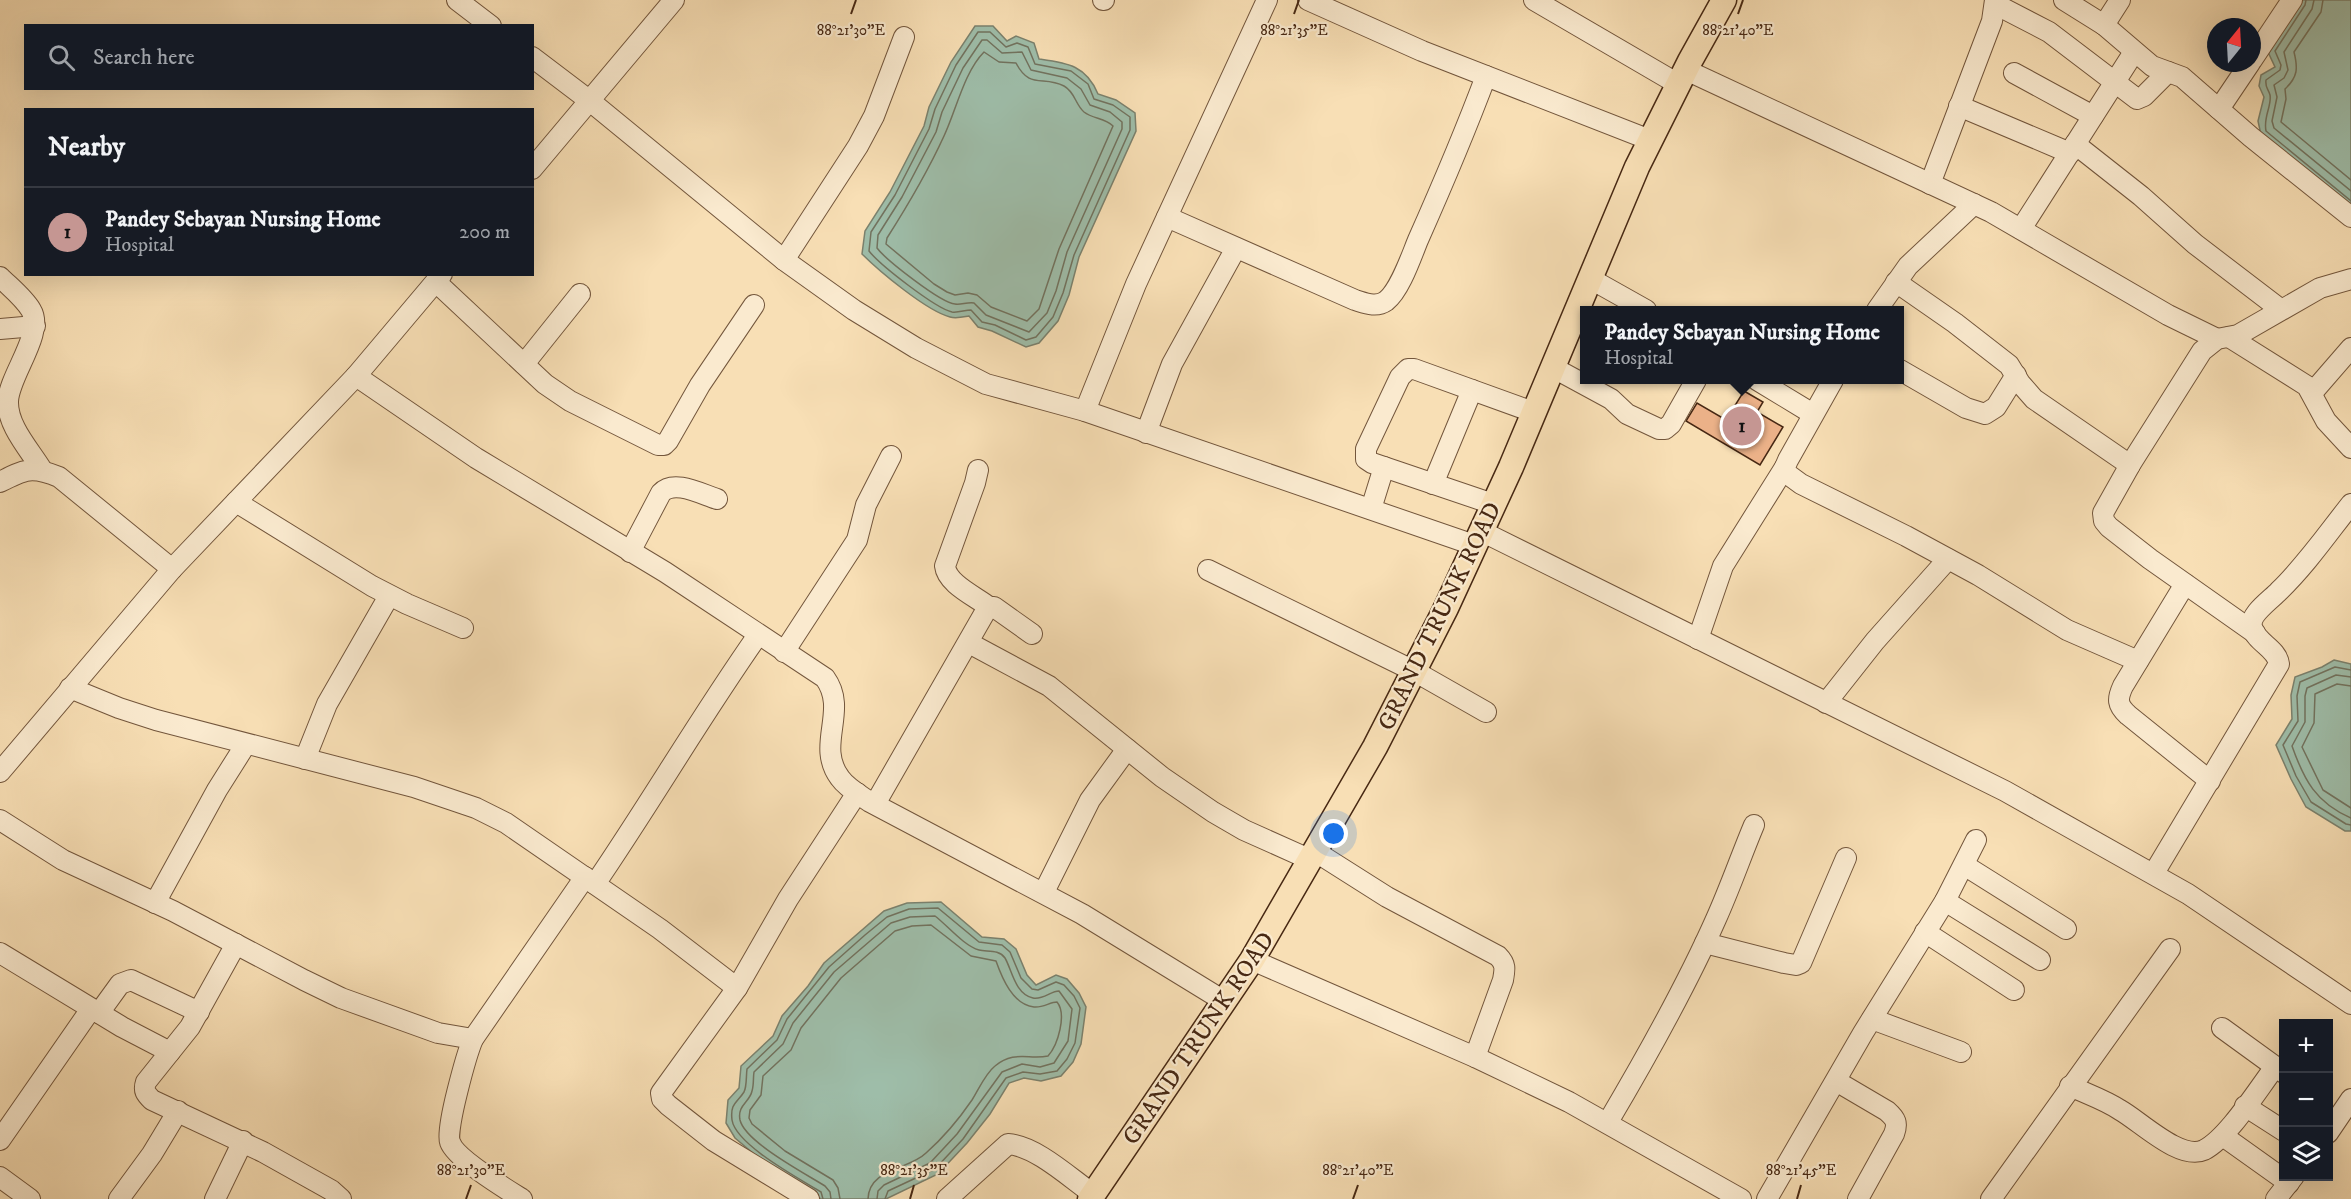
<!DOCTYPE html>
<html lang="en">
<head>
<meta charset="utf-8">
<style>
	body { margin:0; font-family:"IM FELL DW Pica",serif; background:#20242c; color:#f1f3f6 }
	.controls { position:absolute; right:18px; bottom:18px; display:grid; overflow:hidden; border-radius:0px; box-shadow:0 6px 24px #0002 }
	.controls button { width:54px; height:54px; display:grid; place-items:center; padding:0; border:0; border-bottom:2px solid #363941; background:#171b24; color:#f1f3f6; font:30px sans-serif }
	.compass { position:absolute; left:2207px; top:18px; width:54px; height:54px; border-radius:50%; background:#171b24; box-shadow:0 6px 24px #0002; rotate:18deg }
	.you { position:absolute; left:1334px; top:834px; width:21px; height:21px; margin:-15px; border:4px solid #fff; border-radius:50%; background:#1a73e8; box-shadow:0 0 0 9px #1a73e833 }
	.badge { display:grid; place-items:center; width:39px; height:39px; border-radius:50%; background:#c59692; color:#111; font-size:20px; font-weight:700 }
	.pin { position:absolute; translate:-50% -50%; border:3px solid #fff; box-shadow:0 2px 6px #0006 }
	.popup { position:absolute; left:1580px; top:306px; width:324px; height:78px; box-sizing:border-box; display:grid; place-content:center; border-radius:0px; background:#171b24; filter:drop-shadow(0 2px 4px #0005); font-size:20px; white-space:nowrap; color:#9ea1a6 }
	.popup b { font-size:22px; color:#f1f3f6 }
	.popup::after { content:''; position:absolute; left:50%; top:100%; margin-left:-12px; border:12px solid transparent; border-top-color:#171b24 }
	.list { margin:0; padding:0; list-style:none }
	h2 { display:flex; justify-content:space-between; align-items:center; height:78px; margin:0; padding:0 24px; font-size:26px }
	h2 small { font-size:20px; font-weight:400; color:#9ea1a6 }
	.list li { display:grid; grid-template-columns:39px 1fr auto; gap:18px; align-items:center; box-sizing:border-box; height:90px; padding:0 24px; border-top:2px solid #363941 }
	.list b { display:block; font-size:22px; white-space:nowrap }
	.list p { margin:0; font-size:20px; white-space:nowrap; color:#9ea1a6 }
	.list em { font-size:20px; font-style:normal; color:#9ea1a6 }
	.icon { flex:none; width:33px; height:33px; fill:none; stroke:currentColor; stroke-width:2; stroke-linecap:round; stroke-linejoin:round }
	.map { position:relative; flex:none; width:2351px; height:1199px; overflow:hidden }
	.search { position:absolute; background:#171b24; box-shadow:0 6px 24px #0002; left:24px; top:24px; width:510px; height:66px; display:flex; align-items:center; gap:15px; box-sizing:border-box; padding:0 21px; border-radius:0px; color:#9ea1a6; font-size:22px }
	.panel { position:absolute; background:#171b24; box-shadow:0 6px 24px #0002; left:24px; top:108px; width:510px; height:168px; border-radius:0px }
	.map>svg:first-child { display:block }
</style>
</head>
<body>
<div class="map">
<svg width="2351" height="1199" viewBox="0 0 2351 1199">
	<rect width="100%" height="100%" fill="#f8dfb5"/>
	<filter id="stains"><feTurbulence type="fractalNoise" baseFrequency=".00333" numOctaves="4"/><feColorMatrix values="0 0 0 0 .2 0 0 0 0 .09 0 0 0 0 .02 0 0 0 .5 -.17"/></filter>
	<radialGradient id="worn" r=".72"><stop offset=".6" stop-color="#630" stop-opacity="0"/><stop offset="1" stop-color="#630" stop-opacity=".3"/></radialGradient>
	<!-- water -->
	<g fill="#9ebda9" stroke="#7b816d" stroke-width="1.5">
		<path d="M2302,0H2351V209L2261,135L2258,121L2264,97L2259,86L2261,75L2275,67L2268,52Z"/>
		<path d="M975,26H993L1007,41L1016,36L1034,43L1039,59C1067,63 1086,65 1098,94L1116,100L1135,113L1136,131L1079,257L1069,295L1058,321L1039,343L1026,347L992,331L978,327L969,316C963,317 956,319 950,317C927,311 880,272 862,254L865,231L890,192L924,126L929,107L951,62Z"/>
		<path d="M2334,660L2351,664V831H2345L2306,807L2291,779L2276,745L2292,719L2291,695L2295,677L2322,667Z"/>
		<path d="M941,902L982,937L1004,939L1016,949L1027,975L1036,985L1056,975L1067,979L1079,993L1086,1007L1081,1044L1073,1062L1061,1076L1041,1081L1024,1078L1009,1083L990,1114L967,1143L938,1174L886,1199H821L773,1170L735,1138L726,1123L728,1100L739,1088L741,1066L773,1036L782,1016L808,986L824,963L884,911L907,903Z"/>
	</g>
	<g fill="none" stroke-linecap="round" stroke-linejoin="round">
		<!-- shore -->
		<g stroke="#72725e" stroke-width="1.5">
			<path d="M2306,0L2305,5L2275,51L2281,65L2280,70L2266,80C2265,88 2268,88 2270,95C2272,106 2263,117 2266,131L2351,201"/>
			<path d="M2314,0L2312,9L2284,52L2288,70L2284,78L2274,85L2277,97L2272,121L2274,128L2351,191"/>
			<path d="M2323,0L2321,12L2294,52C2298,68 2298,77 2285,89L2286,99L2281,122L2351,180"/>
			<path d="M978,32H990L1006,47L1017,43L1028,47L1035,64L1071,71L1088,84L1094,99L1113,105L1130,117V130L1074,255L1063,293L1053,317L1036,337L1026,340L995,325L982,322L971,310C965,310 958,313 952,312C935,308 880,265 869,251L871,232L895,195L929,129L935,109L956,65Z"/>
			<path d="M982,40H987L1002,53L1022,52L1031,70L1067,78L1081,89L1090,105L1110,112L1122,122V129L1067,252L1056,291L1047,313L1029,332L986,315L974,303C967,302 961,305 955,304C941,303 886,260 877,248L878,235L902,197L936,132L942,112L963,68Z"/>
			<path d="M984,52L999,62L1016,63C1030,90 1043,75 1064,86C1075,92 1075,104 1084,112C1093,119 1105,118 1113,126L1059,249L1039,309L1027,321L991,307L977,295L968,293L955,295L947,292L934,284L886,244L887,238C908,205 928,171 944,136C956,111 964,72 984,52Z"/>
			<path d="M2351,670L2335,667L2300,682L2297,696L2298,721L2283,745L2296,776L2311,802L2346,824L2351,825"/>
			<path d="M2351,677L2336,675L2307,688L2305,696V722L2292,746C2304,780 2316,803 2351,818"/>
			<path d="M2351,686L2337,684L2315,694L2314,723L2302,747L2323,790L2351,808"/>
			<path d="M823,1199L821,1192C800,1179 736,1145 732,1120C730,1103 737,1103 744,1092C747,1086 746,1076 747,1069L777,1040L787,1019L829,967L865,935L887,917L909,909L938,908L979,942L1002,945L1010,952L1021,978L1032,989L1038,990L1056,982L1064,985L1074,996L1080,1008L1075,1043L1067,1059L1057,1071L1040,1074L1023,1072L1006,1078L963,1139L935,1169L888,1191L885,1199"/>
			<path d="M831,1199L830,1192L825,1186C806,1174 745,1142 740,1120C737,1105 750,1102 752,1091C754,1085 753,1078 754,1072L783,1044L793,1023L834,972L870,941L891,923L910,917L935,916C947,925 964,946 979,950C987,952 999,949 1005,958C1012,970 1015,994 1033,998C1043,1000 1051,991 1059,991L1072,1009L1068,1041L1054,1063L1040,1067L1022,1064L1002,1072L957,1134L930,1163L884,1185L878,1191L877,1199"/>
			<path d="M840,1199L838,1188L833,1180L785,1151L752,1124L749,1118L750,1110L761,1095L763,1076L791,1050L801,1028L841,978L895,931L912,926L931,925L971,956L996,961C1002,978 1013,1005 1034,1007C1043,1008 1050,1002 1057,1002C1067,1014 1058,1045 1048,1056C1029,1060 1014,1050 995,1066C985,1074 979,1089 972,1100C959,1119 943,1138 926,1153C909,1170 869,1168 868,1199"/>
		</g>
	</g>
	<!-- building -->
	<path fill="#ebb188" stroke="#472813" stroke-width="1.5" d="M1744,391L1763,402L1757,412L1783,427L1760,465L1686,421L1697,403L1726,420Z"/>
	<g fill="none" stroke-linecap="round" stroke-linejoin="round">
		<defs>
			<g id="minor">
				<path d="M457,0L491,26"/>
				<path d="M1103,0H1104"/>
				<path d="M1308,0L1422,51L1650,140"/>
				<path d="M1534,0L1678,84"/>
				<path d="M2064,0L2104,25L2152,66L2182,77L2251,137L2351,217"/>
				<path d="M1995,4L2049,32L2137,99L2144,96L2168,72"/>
				<path d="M2104,25L2120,0"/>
				<path d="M532,57L590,101L784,260L854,310L916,348L986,384L1085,411L1474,545"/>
				<path d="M2252,60L2292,0"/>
				<path d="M1686,70L1991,212L2168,315L2217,339"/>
				<path d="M2014,73L2093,116"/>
				<path d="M1959,106L2070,153"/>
				<path d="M2219,109L2250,63"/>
				<path d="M2075,144L2141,196L2195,244L2280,309"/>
				<path d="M532,169L674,0"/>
				<path d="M1930,184L1992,21L1995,0"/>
				<path d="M1167,217L1355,300C1365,303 1376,308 1386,301C1400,290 1411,257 1418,240C1442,186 1465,132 1486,76"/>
				<path d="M2021,229L2134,52"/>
				<path d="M784,260L858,146L874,116L904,37"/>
				<path d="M0,277C10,287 24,298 31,310C45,333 9,375 8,401C7,426 30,450 42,470"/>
				<path d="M1589,278L1646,310"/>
				<path d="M436,282L545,384L570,401L658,445H664L668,441L700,385L754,305"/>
				<path d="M1896,282L1955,323L2009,365L2020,383L2034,399L2130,465"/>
				<path d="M1877,310L1908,266L1974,204"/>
				<path d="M0,329L35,326"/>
				<path d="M2229,337L2307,386L2326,421L2351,448"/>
				<path d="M524,364L580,294"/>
				<path d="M1552,367L1611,399L1627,414L1659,429H1665L1671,424L1696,380"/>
				<path d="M1900,370L1966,408L1985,414L1996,407L2016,375"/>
				<path d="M356,376L476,458L665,572L825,678C849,711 815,745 840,778C847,788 860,795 870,802L1082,914L1224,1001"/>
				<path d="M1757,380L1813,414"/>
				<path d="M1833,380L1788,460L1785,467L1786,473L1801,484L1906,536L1978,575L2067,630L2138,661"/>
				<path d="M2312,393L2351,348"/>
				<path d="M1085,411L1136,284L1267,0"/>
				<path d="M1146,433L1172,364L1236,248"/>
				<path d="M978,470L975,483L945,566C947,584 975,596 989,607"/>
				<path d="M0,482C25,469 32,466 59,477L172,569"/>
				<path d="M1433,484L1472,390"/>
				<path d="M236,502L372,586L407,604L463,628"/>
				<path d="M1493,504L1372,463L1366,459V449L1400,377L1408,369H1414L1533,412"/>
				<path d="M1371,509L1384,467"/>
				<path d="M1481,531L2005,791L2188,894L2351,1004"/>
				<path d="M630,552L661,493C674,479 701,494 717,499"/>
				<path d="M1208,570L1414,671L1486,712"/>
				<path d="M2185,584L2123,686C2117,699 2117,705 2128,715L2210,781"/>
				<path d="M2255,633L2150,559L2109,527L2104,521L2103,513L2130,465L2202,351L2217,339L2238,335L2320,288L2351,279"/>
				<path d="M1698,639L1723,566L1785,467"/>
				<path d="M969,643L1049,686L1162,777L1213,812L1244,830L1311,860"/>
				<path d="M784,652L857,540L866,505L891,456"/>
				<path d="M70,688L119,708L156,720L414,787L476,808L506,823L660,929L737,988"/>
				<path d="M1826,703L1875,641L1948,559"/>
				<path d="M305,759L327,704L389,596"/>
				<path d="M0,772L172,569L356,376L442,274"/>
				<path d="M875,804L988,607H994L1032,634"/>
				<path d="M0,820L63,860L173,911L304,980L341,998L438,1033L473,1039"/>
				<path d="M1316,852L1387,897L1498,956C1506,964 1505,969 1503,980L1475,1057"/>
				<path d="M1964,865L2066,929"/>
				<path d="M2154,873L2279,664C2277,648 2256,643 2252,627C2249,614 2272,599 2279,591C2306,565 2328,533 2351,504"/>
				<path d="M595,884C651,802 701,716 758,635"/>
				<path d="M1044,892L1090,800L1127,749"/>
				<path d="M1945,901L2040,960"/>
				<path d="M155,903L217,790L246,744"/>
				<path d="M1925,932L2014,990"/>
				<path d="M1705,943L1784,963L1796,965L1801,963L1846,858"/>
				<path d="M236,944L190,1027L146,1082C143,1091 146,1094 152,1100L263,1152L331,1190L341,1199"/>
				<path d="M0,953L122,1027L170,1052"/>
				<path d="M1252,960L1475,1057L1569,1102L1741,1199"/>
				<path d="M99,1013L120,984L131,980L199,1012"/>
				<path d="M1872,1019L1961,1052"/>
				<path d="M2222,1028L2284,1073"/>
				<path d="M1836,1081L1887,1111C1896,1119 1898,1123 1894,1134L1858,1199"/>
				<path d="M2070,1086C2087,1094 2105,1100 2120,1110C2140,1121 2180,1161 2204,1150C2228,1138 2258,1089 2275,1067"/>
				<path d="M2245,1106L2284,1131"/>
				<path d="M1608,1122C1647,1056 1685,989 1716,919C1730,888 1741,856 1754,825"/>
				<path d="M2328,1133L2351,1099"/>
				<path d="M2223,1136L2289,1183"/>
				<path d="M0,1140L91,1009"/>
				<path d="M0,1177L30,1199"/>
				<path d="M119,1199L152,1154L178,1111"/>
				<path d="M215,1199L243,1141"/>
				<path d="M522,1199C506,1189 455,1158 450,1142C445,1130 467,1053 473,1039L585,877"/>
				<path d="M809,1199L714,1141L668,1105L662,1099L661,1093L737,988L788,899L857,793"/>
				<path d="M947,1199L1008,1144C1036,1146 1070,1178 1093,1194"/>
				<path d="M1767,1199L1863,1033L1945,901L1976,840"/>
				<path d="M1991,1199L2170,949"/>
				<path d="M2276,1199L2294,1176"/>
			</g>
			<path id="major" d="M1090,1199L1252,960L1375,747L1446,608L1511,467L1637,167L1690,61L1724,0"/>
		</defs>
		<!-- minor casing -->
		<use href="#minor" stroke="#73563c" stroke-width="22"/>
		<!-- major casing -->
		<use href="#major" stroke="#472813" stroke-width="27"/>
		<!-- minor -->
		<use href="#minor" stroke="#faeacf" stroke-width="20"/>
		<!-- major -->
		<use href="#major" stroke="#f8dfb5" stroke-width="24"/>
	</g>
	<!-- ticks -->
	<path fill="none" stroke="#472813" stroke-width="2" d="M851,14L856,0M1294,14L1299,0M1738,14L1743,0M466,1199L471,1185M910,1199L914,1185M1353,1199L1358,1185M1797,1199L1801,1185"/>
	<g text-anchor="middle" stroke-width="4.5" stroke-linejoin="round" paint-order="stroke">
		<!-- street labels -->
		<g font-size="24" fill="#472813" stroke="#faeacf">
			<text transform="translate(1439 616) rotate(-64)" y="8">GRAND TRUNK ROAD</text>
			<text transform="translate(1198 1038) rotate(-56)" y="8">GRAND TRUNK ROAD</text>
		</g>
	</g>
	<g font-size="15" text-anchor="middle" fill="#472813" stroke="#faeacf" stroke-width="4.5" stroke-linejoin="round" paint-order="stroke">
		<text x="851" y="35">88°21'30"E</text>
		<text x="1294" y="35">88°21'35"E</text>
		<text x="1738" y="35">88°21'40"E</text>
		<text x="1358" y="1175">88°21'40"E</text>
		<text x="1801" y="1175">88°21'45"E</text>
		<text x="471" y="1175">88°21'30"E</text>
		<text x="914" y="1175">88°21'35"E</text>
	</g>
	<rect width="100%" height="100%" filter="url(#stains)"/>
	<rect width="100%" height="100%" fill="url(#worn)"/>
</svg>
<div class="controls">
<button>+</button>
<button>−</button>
<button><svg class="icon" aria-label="layers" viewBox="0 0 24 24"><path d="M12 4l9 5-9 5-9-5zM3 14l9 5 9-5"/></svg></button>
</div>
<svg class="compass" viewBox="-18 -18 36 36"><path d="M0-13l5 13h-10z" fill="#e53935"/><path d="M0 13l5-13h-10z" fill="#9ea1a6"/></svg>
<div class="you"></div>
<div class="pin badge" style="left:1742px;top:426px">1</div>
<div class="popup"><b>Pandey Sebayan Nursing Home</b>Hospital</div>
<div class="search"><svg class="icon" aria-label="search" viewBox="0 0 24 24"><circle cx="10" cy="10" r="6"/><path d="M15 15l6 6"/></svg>Search here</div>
<section class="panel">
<h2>Nearby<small></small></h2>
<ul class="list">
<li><span class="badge">1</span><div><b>Pandey Sebayan Nursing Home</b><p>Hospital</p></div><em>200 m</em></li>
</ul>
</section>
</div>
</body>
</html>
